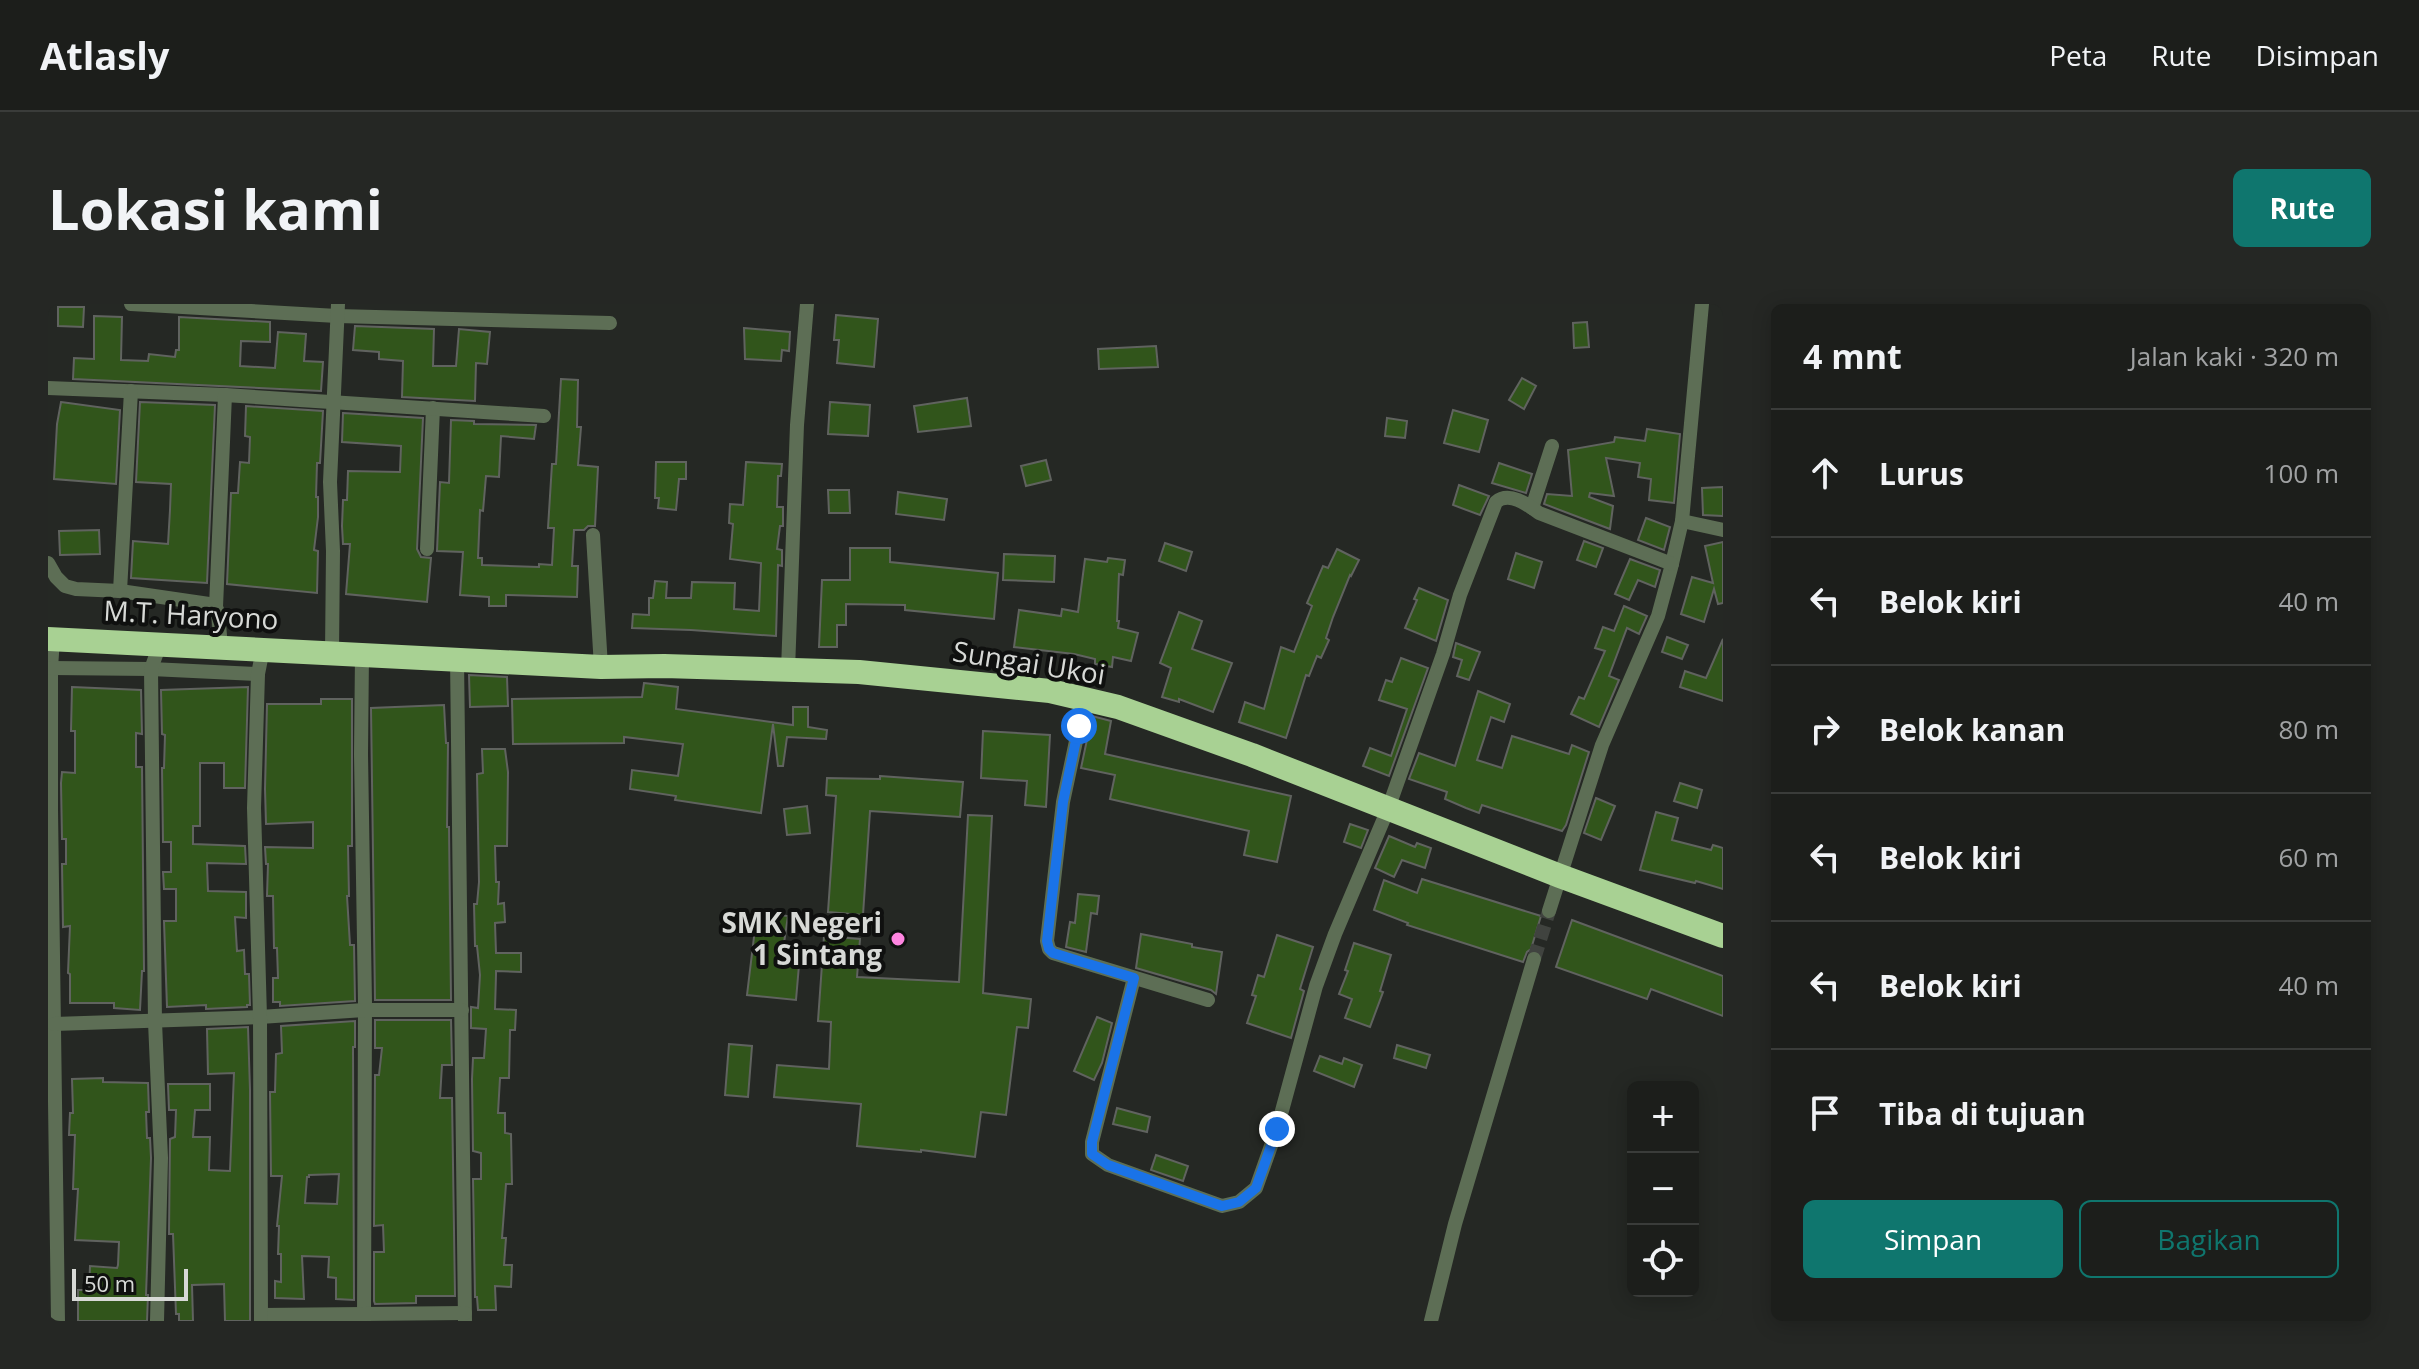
<!DOCTYPE html>
<html lang="id">
<head>
<meta charset="utf-8">
<style>
	body { margin:0; font-family:"Open Sans",sans-serif; background:#252724; color:#f1f3f6 }
	.controls { position:absolute; right:24px; bottom:24px; display:grid; overflow:hidden; border-radius:12px; box-shadow:0 4px 20px #0003 }
	.controls button { width:72px; height:72px; display:grid; place-items:center; padding:0; border:0; border-bottom:2px solid #3a3c3a; background:#1c1e1b; color:#f1f3f6; font:40px sans-serif }
	.scale { position:absolute; left:24px; bottom:20px; width:116px; box-sizing:border-box; padding-left:8px; border:4px solid #d7d9d6; border-top:0; font-size:22px; line-height:28px; white-space:nowrap; color:#d7d9d6; -webkit-text-stroke:6px #0f100f; paint-order:stroke }
	.stop { position:absolute; width:24px; height:24px; margin:-18px; border:6px solid #1a73e8; border-radius:50%; background:#fff }
	.stop.end { background:#1a73e8; border-color:#fff; box-shadow:0 2px 8px #0008 }
	.list { margin:0; padding:0; list-style:none }
	h2 { display:flex; justify-content:space-between; align-items:center; height:104px; margin:0; padding:0 32px; font-size:34px }
	h2 small { font-size:26px; font-weight:400; color:#a0a2a3 }
	.list li { display:grid; grid-template-columns:52px 1fr auto; gap:24px; align-items:center; box-sizing:border-box; height:128px; padding:0 32px; border-top:2px solid #3a3c3a }
	.list b { display:block; font-size:30px; white-space:nowrap }
	.list em { font-size:26px; font-style:normal; color:#a0a2a3 }
	.actions { display:flex; gap:16px; padding:24px 32px }
	.actions a { flex:1; padding:18px 0; border:2px solid #0f766e; border-radius:12px; text-align:center; font-size:28px; color:#0f766e }
	.actions .main { background:#0f766e; color:#fff }
	.icon { flex:none; width:44px; height:44px; fill:none; stroke:currentColor; stroke-width:2; stroke-linecap:round; stroke-linejoin:round }
	.map { position:relative; flex:none; width:1675px; height:1017px; overflow:hidden; border-radius:12px }
	header { display:flex; align-items:center; gap:48px; box-sizing:border-box; height:112px; padding:0 40px; background:#1c1e1b; border-bottom:2px solid #3a3c3a }
	header strong { font-size:38px }
	nav { display:flex; gap:44px; margin-inline-start:auto; font-size:28px }
	.intro { display:flex; align-items:center; justify-content:space-between; box-sizing:border-box; height:192px; padding:0 48px }
	h1 { margin:0; font-size:56px }
	.button { padding:20px 36px; border-radius:12px; background:#0f766e; color:#fff; font-size:28px; font-weight:700 }
	main { display:flex; gap:48px; padding:0 48px }
	aside { flex:1; background:#1c1e1b; border-radius:12px; box-shadow:0 4px 20px #0003 }
	.map>svg:first-child { display:block }
</style>
</head>
<body>
<header>
<strong>Atlasly</strong>
<nav><a>Peta</a><a>Rute</a><a>Disimpan</a></nav>
</header>
<div class="intro"><h1>Lokasi kami</h1><a class="button">Rute</a></div>
<main>
<div class="map">
<svg width="1675" height="1017" viewBox="0 0 1675 1017">
	<rect width="100%" height="100%" fill="#252824"/>
	<!-- building -->
	<g fill="#31551b" stroke="#60635f" stroke-width="2" fill-rule="evenodd">
		<path d="M10,3H36L35,23L10,22Z"/>
		<path d="M788,11L830,15L826,63L789,59L791,36H786Z"/>
		<path d="M46,12L74,13L73,56L100,57L101,50L127,53L128,46H131V13L222,18V38L193,37L192,62L227,64L230,28L258,30L256,57L275,58L273,87L25,75L26,54L46,55Z"/>
		<path d="M1539,18L1541,43L1526,44L1525,19Z"/>
		<path d="M307,22L386,25L385,62H408L411,25L442,28L439,60L428,59L427,97L354,93L355,57L331,55V48L305,46Z"/>
		<path d="M696,24L742,28L741,47L734,46L733,57L697,55Z"/>
		<path d="M1108,42L1110,63L1051,65L1050,45Z"/>
		<path d="M1474,74L1488,82L1476,105L1461,96Z"/>
		<path d="M513,75L530,76L529,123H533L530,161L550,163L547,222H540L536,226H526L524,262H530L529,293L458,291V302H441V293L412,291L415,248L389,247L392,178L401,179L403,116L426,117V120L488,121L486,135L453,132L451,173L438,172L435,207L432,206L430,254H434V261L491,263V260L504,261L506,224H500L504,160H508Z"/>
		<path d="M919,94L923,122L870,128L866,102Z"/>
		<path d="M13,98L72,106L68,180L6,175L9,120Z"/>
		<path d="M92,98L167,101L159,279L83,274L85,237L120,240L122,206L123,180L88,178Z"/>
		<path d="M782,98L822,101L820,132L780,130Z"/>
		<path d="M198,102L275,107L272,159H269L268,193H270V213L266,246L270,247L269,289L179,280L183,189H190L192,158L201,159L202,133L197,132Z"/>
		<path d="M1405,106L1440,116L1431,148L1396,139Z"/>
		<path d="M295,109L375,114L369,245L373,253L383,254L379,298L298,290L302,240H295L294,222L295,196H299L300,167L352,168L353,142L294,138Z"/>
		<path d="M1339,114L1359,117L1357,134L1337,132Z"/>
		<path d="M1599,125L1632,130L1626,199L1601,196L1603,175L1590,173L1592,159L1558,154L1566,192L1542,189L1541,193L1565,202L1562,225L1496,200L1499,190L1524,192L1520,146L1566,138L1567,133L1597,137Z"/>
		<path d="M998,156L1003,176L978,182L973,162Z"/>
		<path d="M608,158H638V175H631L628,206L610,204L611,194H607Z"/>
		<path d="M698,158L734,160L733,172H730L729,203H735V222H732L729,245L734,246V262L730,261L728,332L643,326L584,324L585,310L601,311V294H605L607,277L619,278L618,294H643L644,278L687,279L686,305L711,307L713,259L682,255L685,220L681,219L682,200L695,201Z"/>
		<path d="M1451,159L1484,170L1478,189L1444,179Z"/>
		<path d="M1411,181L1441,192L1432,211L1405,201Z"/>
		<path d="M1675,183V212L1655,211L1654,184Z"/>
		<path d="M780,186H801L802,209H781Z"/>
		<path d="M850,188L899,195L896,216L848,210Z"/>
		<path d="M1598,214L1622,223L1616,246L1590,236Z"/>
		<path d="M51,226L52,250L12,251L11,227Z"/>
		<path d="M1536,237L1555,244L1548,263L1529,256Z"/>
		<path d="M1675,238V299L1670,300L1666,285L1656,318L1633,310L1644,273L1665,279L1657,242Z"/>
		<path d="M1117,239L1144,248L1138,267L1111,257Z"/>
		<path d="M802,244H842V258L950,269L946,315L857,306V301L798,300V321H789V343H771L774,276H802Z"/>
		<path d="M1289,245L1311,256L1303,272L1302,271L1285,313L1278,334L1281,336L1273,354L1269,352L1261,372L1258,371L1238,434L1191,418L1197,398L1216,405L1233,343L1246,348L1264,302L1259,299L1275,262L1280,264Z"/>
		<path d="M1468,249L1494,258L1486,284L1460,275Z"/>
		<path d="M956,250L1007,252L1006,278L955,276Z"/>
		<path d="M1060,254L1077,256L1075,271L1071,270L1069,317H1071L1070,324L1090,329L1083,357L1065,353L1064,363L1047,360V355L1026,350L966,343L971,306L1013,312L1014,305L1030,308L1037,255L1059,258Z"/>
		<path d="M1582,255L1612,266L1607,283L1590,276L1581,296L1567,290Z"/>
		<path d="M1371,284L1400,296L1388,337L1357,324L1369,296L1366,295Z"/>
		<path d="M1576,302L1599,312L1591,330L1579,324L1561,372L1571,376L1551,423L1523,410L1531,393L1536,395L1557,347L1547,344L1555,323L1566,327Z"/>
		<path d="M1131,308L1154,317L1144,345L1184,359L1165,408L1131,395V398L1114,393L1123,364L1112,359Z"/>
		<path d="M1619,333L1640,341L1634,355L1614,348Z"/>
		<path d="M1675,335V397L1632,383L1637,367L1658,374Z"/>
		<path d="M1408,339L1432,348L1421,376L1409,372L1414,356L1405,353Z"/>
		<path d="M1353,354L1380,364L1341,472L1315,462L1322,444L1343,452L1359,405L1331,396L1338,376L1344,378Z"/>
		<path d="M421,371L459,373L460,402L422,403Z"/>
		<path d="M596,379L630,383L628,405L745,421V403H760V423L779,426L778,435L739,433L735,462H730L725,420L713,509L627,496L628,492L582,485L584,466L630,472L635,440L576,433V439L465,440L464,395L594,393Z"/>
		<path d="M24,383L93,386L94,430L88,429V463H94L96,667H94L92,706L66,704V699H22V670L20,669L22,622L15,623L14,560H18V535H14L13,479L14,468L27,469V427H23Z"/>
		<path d="M200,383L197,484H176V459H152V522H145V540L197,542L198,560L159,559L160,587L198,588V614L187,613L189,647L196,646L197,670H201L202,701H199V703L158,705V701L119,703L116,617H128V585H116L115,568H123V538H115L114,464H116L117,431L114,430L113,386Z"/>
		<path d="M1430,387L1462,400L1456,418L1443,413L1429,456L1454,464L1464,432L1521,450L1524,441L1541,448L1518,521L1514,527L1434,501L1431,509L1418,504L1397,495L1399,488L1361,475L1371,449L1407,462Z"/>
		<path d="M273,395H304V542H300L301,592H299L302,641H306L307,697L232,702V698H225V674H230L229,644H226L225,592H219L220,560H218L217,543L265,544V518L218,520L217,485L219,400H273Z"/>
		<path d="M396,401L398,439H400L399,523H401L403,696H327L323,404Z"/>
		<path d="M1044,412L1063,417L1057,450L1243,492L1229,558L1196,551L1201,527L1062,495L1067,471L1033,464Z"/>
		<path d="M935,427L1002,431L998,503L977,501L979,477L933,474Z"/>
		<path d="M434,445H457L460,468L459,542H447L448,578H451L450,600L456,599L457,618L447,619L448,649H473V668L448,667V671L447,705L468,706L467,726H462L461,774H452L450,809H457V829L463,830L464,880H458L454,934H458L456,961H464L463,983L447,982L448,1006H430L429,993H427L425,875H433V849L425,847L424,775L425,754H436L438,725L423,724V703L430,704L432,671L429,642H427L426,600H429L431,578L429,470L435,469Z"/>
		<path d="M832,472L915,478L912,513L822,507L815,611L780,608L788,492L778,491L779,474L832,475Z"/>
		<path d="M1632,479L1654,486L1649,504L1626,497Z"/>
		<path d="M1548,494L1567,502L1553,536L1536,529Z"/>
		<path d="M759,502L762,529L739,531L736,505Z"/>
		<path d="M1608,508L1630,514L1624,536L1663,546L1665,541L1675,544V585L1648,577L1647,579L1592,566Z"/>
		<path d="M920,511L944,512L935,689L983,695L980,724L969,723L958,811L933,808L927,853L873,846V848L809,842L813,800L726,793L729,761L781,765L783,718L770,717L776,632L812,635L809,673L911,678Z"/>
		<path d="M1302,520L1320,526L1313,544L1296,538Z"/>
		<path d="M1341,532L1367,543L1369,539L1383,544L1377,564L1354,556L1346,573L1327,564Z"/>
		<path d="M1374,575L1493,612L1483,645L1479,648L1475,658L1359,621L1360,619L1326,606L1336,576L1369,589Z"/>
		<path d="M1030,590L1051,592L1049,610L1043,609L1038,648L1018,643L1022,618L1027,619Z"/>
		<path d="M709,608L740,612L733,659L751,661L748,696L699,691Z"/>
		<path d="M1524,616L1675,672V712L1603,685L1599,695L1508,663Z"/>
		<path d="M1093,630L1144,640V643L1174,648L1168,690L1163,686L1088,664Z"/>
		<path d="M1229,631L1265,643L1252,685L1256,687L1243,734L1199,719L1208,692L1204,691L1210,671L1216,673Z"/>
		<path d="M1306,639L1343,651L1332,687L1335,688L1322,723L1297,714L1304,695L1291,690L1300,667L1297,666Z"/>
		<path d="M1049,713L1064,719L1054,759L1046,776L1026,767Z"/>
		<path d="M327,716H403L404,761H394L392,794H404L407,992H368V999L327,1000L326,997V948H336L335,921L326,922L327,771H331L334,744H327Z"/>
		<path d="M307,717V743H305L306,996L288,995V974L280,973L281,953L254,952L256,995L227,994V977L233,978V950H230L231,922H229L234,872H223L222,788H227L228,750L234,749L233,722ZM291,870L289,900L257,899L259,873H261V871Z"/>
		<path d="M200,723L202,786V1017H177L176,980L144,981L145,1017H131V1010H128L125,930H121L122,835L127,833L128,806H121L120,780H162V806H147L145,833H162L161,866L182,867L186,769L160,770L159,725Z"/>
		<path d="M681,740L704,742L700,793L677,791Z"/>
		<path d="M1349,741L1382,751L1378,764L1346,754Z"/>
		<path d="M1272,752L1294,760L1296,754L1314,761L1306,783L1266,767Z"/>
		<path d="M55,774V778L100,779L101,808H98L99,834H102L103,854L98,991H100L99,1017H30V986H41L42,962L69,964L70,961L71,938L27,936L30,885H25L27,831H21L22,809H25L24,775Z"/>
		<path d="M1069,804L1102,813L1099,828L1065,820Z"/>
		<path d="M1108,851L1140,862L1135,877L1103,866Z"/>
	</g>
	<g fill="none" stroke-linecap="round" stroke-linejoin="round">
		<!-- street-tunnel -->
		<path stroke="#40433f" stroke-width="14" stroke-dasharray="14 7" stroke-linecap="butt" d="M1486,655L1501,607"/>
		<!-- street -->
		<g stroke="#5d6e55" stroke-width="14">
			<path d="M83,0L289,12L562,19"/>
			<path d="M0,84L177,91"/>
			<path d="M1484,204L1504,142"/>
			<path d="M1634,217L1675,226"/>
			<path d="M545,231L553,363"/>
			<path d="M379,245L385,104"/>
			<path d="M0,259L8,273L17,282L28,285L72,287L161,300L168,303L170,308L173,343"/>
			<path d="M72,287L83,87"/>
			<path d="M168,303L177,91L496,112"/>
			<path d="M5,335L3,364V506L10,1017"/>
			<path d="M284,348L285,247L282,178L290,0"/>
			<path d="M314,350L313,450L317,699L316,1017"/>
			<path d="M409,354L417,1017"/>
			<path d="M3,364L103,365L210,370"/>
			<path d="M740,366L749,121L759,0"/>
			<path d="M1037,395L1015,498L999,637L1001,645L1005,649L1160,696"/>
			<path d="M1501,607L1554,441L1610,312L1623,264L1634,217L1654,0"/>
			<path d="M1086,674L1044,838V850L1060,861L1174,902L1191,898L1208,884L1229,825L1268,682L1287,630L1340,505L1395,350L1412,291L1448,198C1461,187 1479,200 1491,209L1624,260"/>
			<path d="M6,720L212,713L316,706H414"/>
			<path d="M213,1011L417,1009"/>
			<path d="M109,1017L113,854L107,718L103,365L112,340"/>
			<path d="M213,1017L212,713L206,504L210,370L215,345"/>
			<path d="M1383,1017L1407,920L1486,655"/>
		</g>
		<!-- highway -->
		<path stroke="#a8d193" stroke-width="24" d="M0,335L553,363L616,362L811,368L1002,387L1070,403L1204,451L1512,572L1675,632"/>
	</g>
	<g fill="none" stroke-linecap="round" stroke-linejoin="round">
		<!-- route -->
		<path stroke="#1a73e8" stroke-width="10" d="M1031,422L1015,498L999,637L1001,645L1005,649L1086,674L1044,838V850L1060,861L1174,902L1191,898L1208,884L1229,825"/>
	</g>
	<!-- markers -->
	<circle fill="#fe85e0" stroke="#0f100f" stroke-width="3" cx="850" cy="635" r="8"/>
	<g text-anchor="middle" stroke-width="8" stroke-linejoin="round" paint-order="stroke">
		<!-- street labels -->
		<g font-size="28" fill="#d7d9d6" stroke="#0f100f">
			<text transform="translate(143 311) rotate(3)" y="10">M.T. Haryono</text>
			<text transform="translate(981 359) rotate(9)" y="10">Sungai Ukoi</text>
		</g>
		<!-- poi labels -->
		<g font-size="28" font-weight="bold" fill="#d7d9d6" stroke="#0f100f" text-anchor="end">
			<text x="834" y="629">SMK Negeri<tspan x="834" dy="32">1 Sintang</tspan></text>
		</g>
	</g>
</svg>
<div class="controls">
<button>+</button>
<button>−</button>
<button><svg class="icon" aria-label="locate" viewBox="0 0 24 24"><circle cx="12" cy="12" r="6"/><path d="M12 2v4M12 18v4M2 12h4M18 12h4"/></svg></button>
</div>
<div class="scale">50 m</div>
<div class="stop" style="left:1031px;top:422px"></div>
<div class="stop end" style="left:1229px;top:825px"></div>
</div>
<aside>
<h2>4 mnt<small>Jalan kaki · 320 m</small></h2>
<ul class="list">
<li><svg class="icon" aria-label="ahead" viewBox="0 0 24 24"><path d="M12 20V5M6 11l6-6 6 6"/></svg><div><b>Lurus</b></div><em>100 m</em></li>
<li><svg class="icon" aria-label="left" viewBox="0 0 24 24"><path d="M17 20v-9H6M10 6l-5 5 5 5"/></svg><div><b>Belok kiri</b></div><em>40 m</em></li>
<li><svg class="icon" aria-label="right" viewBox="0 0 24 24"><path d="M7 20v-9h11M14 6l5 5-5 5"/></svg><div><b>Belok kanan</b></div><em>80 m</em></li>
<li><svg class="icon" aria-label="left" viewBox="0 0 24 24"><path d="M17 20v-9H6M10 6l-5 5 5 5"/></svg><div><b>Belok kiri</b></div><em>60 m</em></li>
<li><svg class="icon" aria-label="left" viewBox="0 0 24 24"><path d="M17 20v-9H6M10 6l-5 5 5 5"/></svg><div><b>Belok kiri</b></div><em>40 m</em></li>
<li><svg class="icon" aria-label="arrive" viewBox="0 0 24 24"><path d="M6 21V4h12l-3 4 3 4H6"/></svg><div><b>Tiba di tujuan</b></div></li>
</ul>
<div class="actions"><a class="main">Simpan</a><a>Bagikan</a></div>
</aside>
</main>
</body>
</html>
